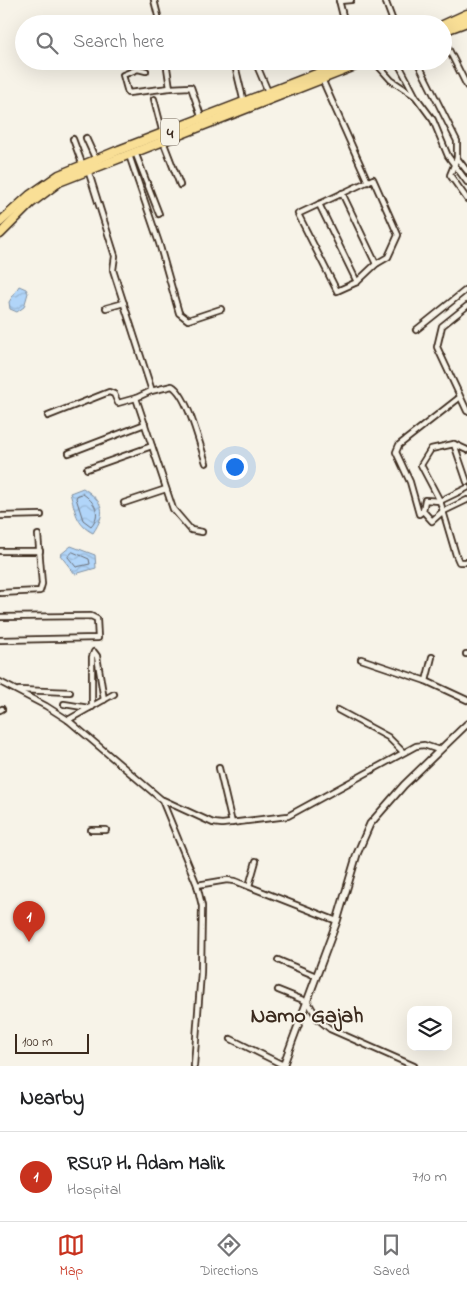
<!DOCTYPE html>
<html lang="en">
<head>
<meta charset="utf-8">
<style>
	body { margin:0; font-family:"Indie Flower",sans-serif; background:#f2f2f2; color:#202124 }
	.controls { position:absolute; right:15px; bottom:15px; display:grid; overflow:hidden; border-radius:10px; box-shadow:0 5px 20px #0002 }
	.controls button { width:45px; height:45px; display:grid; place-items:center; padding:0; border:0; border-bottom:1px solid #e0e0e0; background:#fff; color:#202124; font:25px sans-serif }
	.scale { position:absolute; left:15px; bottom:12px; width:74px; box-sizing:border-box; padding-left:5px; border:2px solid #3b2a1e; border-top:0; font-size:14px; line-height:18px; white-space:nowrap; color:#3b2a1e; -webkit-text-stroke:4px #f7f3e8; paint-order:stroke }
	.you { position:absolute; left:234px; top:466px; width:18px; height:18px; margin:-12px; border:4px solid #fff; border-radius:50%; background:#1a73e8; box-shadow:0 0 0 8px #1a73e833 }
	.badge { display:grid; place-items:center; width:32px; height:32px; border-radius:50%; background:#c8321e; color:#fff; font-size:16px; font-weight:700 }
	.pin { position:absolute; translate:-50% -41px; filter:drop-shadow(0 1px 2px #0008) }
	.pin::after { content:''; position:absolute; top:26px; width:18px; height:15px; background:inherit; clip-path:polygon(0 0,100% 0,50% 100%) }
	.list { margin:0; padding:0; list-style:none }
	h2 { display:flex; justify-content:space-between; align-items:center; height:65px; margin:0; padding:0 20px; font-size:21px }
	h2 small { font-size:16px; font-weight:400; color:#757577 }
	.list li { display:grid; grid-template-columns:32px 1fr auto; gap:15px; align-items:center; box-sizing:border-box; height:90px; padding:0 20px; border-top:1px solid #e0e0e0 }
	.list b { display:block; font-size:19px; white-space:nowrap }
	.list p { margin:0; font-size:16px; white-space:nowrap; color:#757577 }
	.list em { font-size:16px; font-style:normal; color:#757577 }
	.icon { flex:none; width:28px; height:28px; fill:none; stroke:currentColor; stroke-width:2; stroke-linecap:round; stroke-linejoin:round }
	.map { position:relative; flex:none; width:467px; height:1066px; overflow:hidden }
	.search { position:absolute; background:#fff; box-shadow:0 5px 20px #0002; left:15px; right:15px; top:15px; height:55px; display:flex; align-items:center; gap:12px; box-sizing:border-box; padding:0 18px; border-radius:28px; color:#757577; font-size:19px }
	.sheet { height:155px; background:#fff }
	nav { display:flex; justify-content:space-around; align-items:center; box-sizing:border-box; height:70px; border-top:1px solid #e0e0e0; background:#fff; font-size:14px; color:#757577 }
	nav a { display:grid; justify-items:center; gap:2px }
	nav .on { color:#c8321e }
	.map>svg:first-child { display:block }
</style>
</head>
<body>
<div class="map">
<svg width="467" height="1066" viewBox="0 0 467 1066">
	<defs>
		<pattern id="water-waves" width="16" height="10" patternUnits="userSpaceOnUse" patternTransform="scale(1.25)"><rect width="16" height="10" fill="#b1d5f9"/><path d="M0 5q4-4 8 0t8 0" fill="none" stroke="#99b7d5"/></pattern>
	</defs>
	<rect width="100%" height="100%" fill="#f7f3e8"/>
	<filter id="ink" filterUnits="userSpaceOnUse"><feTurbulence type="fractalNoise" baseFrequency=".02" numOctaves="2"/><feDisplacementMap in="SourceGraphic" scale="10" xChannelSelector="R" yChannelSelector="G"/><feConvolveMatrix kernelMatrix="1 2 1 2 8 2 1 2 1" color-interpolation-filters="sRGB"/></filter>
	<g filter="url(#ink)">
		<!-- water -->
		<g fill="url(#water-waves)" stroke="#8291a1">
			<path d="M19,286L26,289L28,293L24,307L17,312L10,309L9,302Z"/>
			<path d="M83,488C104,502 107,512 93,533C76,525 75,510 70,493Z"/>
			<path d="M71,546L95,555L96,568L75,574L60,555Z"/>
		</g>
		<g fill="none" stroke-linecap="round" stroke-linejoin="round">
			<!-- shore -->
			<g stroke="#6a6e76" stroke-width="1">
				<path d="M83,494C95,502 102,514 91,526L83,520L76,498L77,496Z"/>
				<path d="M73,552L89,559L90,564L76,567L68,557Z"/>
			</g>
			<defs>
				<g id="minor">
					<path d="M154,0L160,24"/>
					<path d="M339,0L345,24"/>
					<path d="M385,0L394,24"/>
					<path d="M339,1L351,0"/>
					<path d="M199,24L237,22L238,24"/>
					<path d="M443,38L467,86"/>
					<path d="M166,61L170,88L191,87L202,119"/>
					<path d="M234,61L244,103"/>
					<path d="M255,61L269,94"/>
					<path d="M374,61L391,80L415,96"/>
					<path d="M397,61L416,97L433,120L448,156L467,182"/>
					<path d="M417,61L457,141V158L450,175L467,199"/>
					<path d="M146,71L138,69L123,75L128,93L170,88"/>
					<path d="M322,79L368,182"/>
					<path d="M154,99L163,134"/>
					<path d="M86,138L96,160"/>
					<path d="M73,139L83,166"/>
					<path d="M163,141L180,185"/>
					<path d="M135,152L159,214"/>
					<path d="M129,155L159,243L179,313L188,320L221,309"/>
					<path d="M457,158L467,171"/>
					<path d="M88,170L115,256L113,270L151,388V391L136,398L173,509L191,530L202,532"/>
					<path d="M373,179L398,235L388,257L376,264L357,282L337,291L298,214Z"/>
					<path d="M342,193L376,264"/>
					<path d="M319,204L357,282"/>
					<path d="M467,306L442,326L437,347L467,411"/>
					<path d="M106,308L124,303"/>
					<path d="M416,330L467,289"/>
					<path d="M151,391L172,386C188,395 200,446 206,463"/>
					<path d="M459,398L399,445L396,452L410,482L419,514L423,511L425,500L440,501L467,488"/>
					<path d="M48,416L109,392L114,394L118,403L136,398"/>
					<path d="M454,444L467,482"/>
					<path d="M467,450L454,444L431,449L421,465L440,501L456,555L459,562H467"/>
					<path d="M69,453L145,424"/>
					<path d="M87,469L152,446"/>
					<path d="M124,503L166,489"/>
					<path d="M423,511L432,521L442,512L467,500"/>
					<path d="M0,516L41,515"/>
					<path d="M0,551H40"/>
					<path d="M0,593L40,591L42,584L38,535"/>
					<path d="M0,617L91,616L97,619L98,638L0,640"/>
					<path d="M466,654H467"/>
					<path d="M361,659L426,681L467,700"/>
					<path d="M426,681L432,657"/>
					<path d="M0,682L46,706L68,720L162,800L197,885L202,906L201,972L194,1066"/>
					<path d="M19,690L70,692"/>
					<path d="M64,704L89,708"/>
					<path d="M92,707V657L94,652L97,656L104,700"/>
					<path d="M0,710L2,709"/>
					<path d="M338,710L388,737L403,752"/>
					<path d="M68,720L114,694"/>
					<path d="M219,768L232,823"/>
					<path d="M163,800L213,823L222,824L288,816L416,746L424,745L439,750"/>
					<path d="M91,830H106"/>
					<path d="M197,885L227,880L235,881L337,921"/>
					<path d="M249,886L256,861"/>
					<path d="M278,960L316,976"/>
					<path d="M278,990L308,1002L318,1019L330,1029L414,1066"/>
					<path d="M231,1039L283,1065"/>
				</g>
				<path id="tertiary" d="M283,1066L337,921L357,854L370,824L404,785L467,724"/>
				<g id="trunk">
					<path d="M443,25L467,14"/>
					<path d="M443,31L467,22"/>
					<path d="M0,222L30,195L59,175L119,150L350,61"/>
					<path d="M0,234L31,203L59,182L368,61"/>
				</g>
			</defs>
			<!-- minor casing -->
			<use href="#minor" stroke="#3b2a1e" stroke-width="8"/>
			<!-- tertiary casing -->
			<use href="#tertiary" stroke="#3b2a1e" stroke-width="9"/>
			<!-- trunk casing -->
			<use href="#trunk" stroke="#3b2a1e" stroke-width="11"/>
			<!-- minor -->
			<use href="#minor" stroke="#f7f3e8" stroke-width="4.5"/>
			<!-- tertiary -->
			<use href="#tertiary" stroke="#f7f3e8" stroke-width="5.5"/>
			<!-- trunk -->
			<use href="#trunk" stroke="#f9df96" stroke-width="8"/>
		</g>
	</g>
	<g text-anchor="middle" stroke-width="4" stroke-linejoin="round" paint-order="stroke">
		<!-- shield labels -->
		<rect fill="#f7f3e8" stroke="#73665b" stroke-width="1" x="161" y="118.5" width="18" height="27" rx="4"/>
		<g font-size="16" font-weight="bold" fill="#3b2a1e">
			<text x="170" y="138">4</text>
		</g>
		<!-- district labels -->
		<g font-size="22" font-weight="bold" fill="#3b2a1e" stroke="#f7f3e8">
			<text x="307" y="1022">Namo Gajah</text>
		</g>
	</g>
</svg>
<div class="controls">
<button><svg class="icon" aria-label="layers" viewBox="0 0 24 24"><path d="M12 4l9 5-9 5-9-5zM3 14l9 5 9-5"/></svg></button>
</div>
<div class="scale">100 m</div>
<div class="you"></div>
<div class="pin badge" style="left:29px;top:942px">1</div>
<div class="search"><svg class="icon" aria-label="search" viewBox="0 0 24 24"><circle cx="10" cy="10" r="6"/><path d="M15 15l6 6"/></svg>Search here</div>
</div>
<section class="sheet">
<h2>Nearby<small></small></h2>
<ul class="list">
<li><span class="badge">1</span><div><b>RSUP H. Adam Malik</b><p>Hospital</p></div><em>710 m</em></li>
</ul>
</section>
<nav>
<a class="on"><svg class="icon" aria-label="map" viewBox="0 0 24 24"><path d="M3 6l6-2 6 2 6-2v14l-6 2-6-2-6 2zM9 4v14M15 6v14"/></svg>Map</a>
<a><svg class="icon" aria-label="directions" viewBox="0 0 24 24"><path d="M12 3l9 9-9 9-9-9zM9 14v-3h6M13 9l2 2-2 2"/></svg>Directions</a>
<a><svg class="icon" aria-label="saved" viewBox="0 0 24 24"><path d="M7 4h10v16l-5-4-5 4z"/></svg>Saved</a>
</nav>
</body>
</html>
